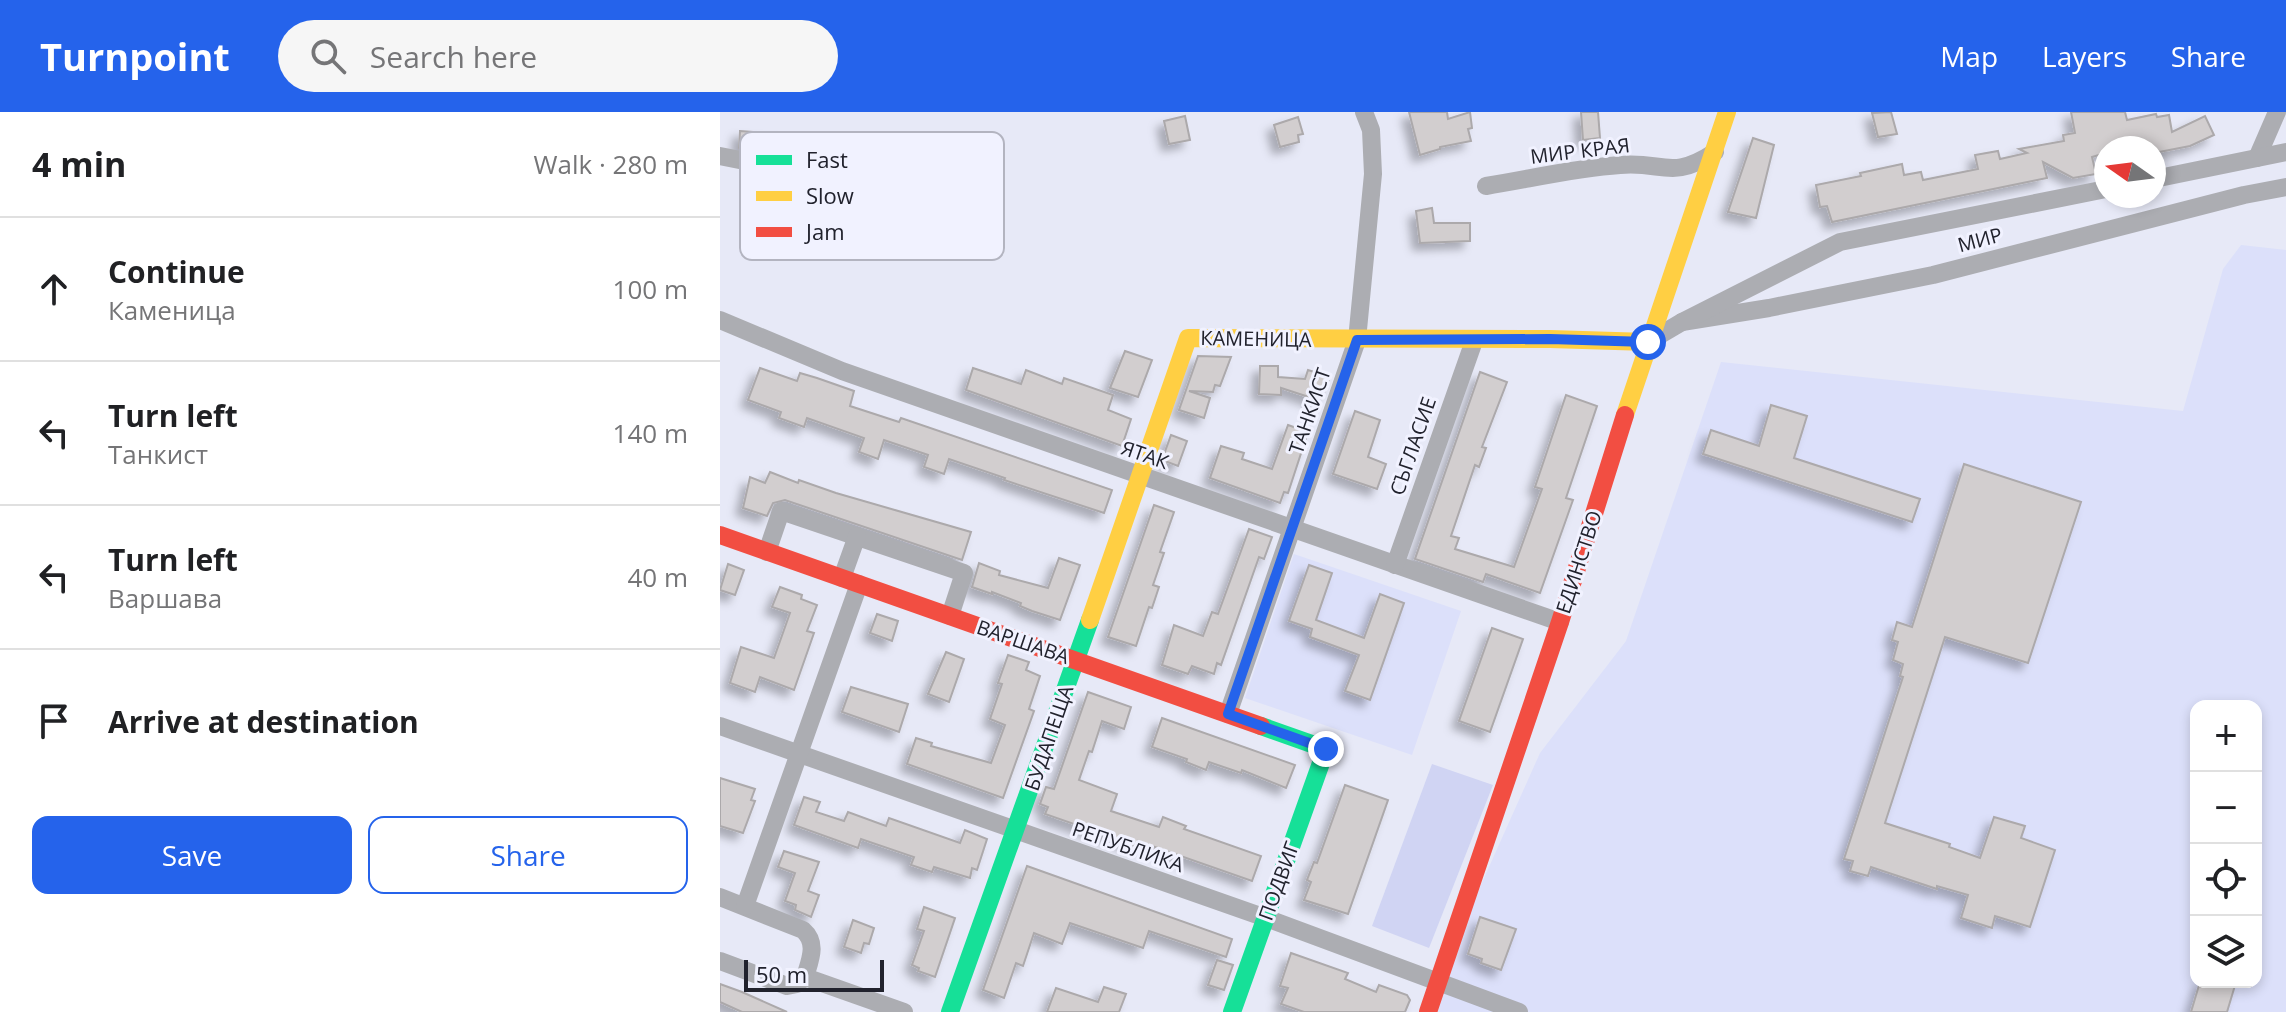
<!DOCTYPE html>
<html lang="en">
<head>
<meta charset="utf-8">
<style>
	body { margin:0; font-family:"Open Sans",sans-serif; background:#f6f6f6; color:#202124 }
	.controls { position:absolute; right:24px; bottom:24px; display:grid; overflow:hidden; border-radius:16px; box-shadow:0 4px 12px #0003 }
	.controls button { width:72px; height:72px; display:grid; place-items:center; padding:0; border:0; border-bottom:2px solid #e0e0e0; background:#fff; color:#202124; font:40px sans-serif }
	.compass { position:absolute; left:1374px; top:24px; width:72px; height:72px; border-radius:50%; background:#fff; box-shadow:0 4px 12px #0003; rotate:284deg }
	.scale { position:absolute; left:24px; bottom:20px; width:140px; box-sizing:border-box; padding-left:8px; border:4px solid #21222d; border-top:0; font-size:22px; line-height:28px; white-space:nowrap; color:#21222d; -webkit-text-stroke:6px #f1f2ff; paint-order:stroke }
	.stop { position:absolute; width:24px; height:24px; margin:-18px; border:6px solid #2563eb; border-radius:50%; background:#fff }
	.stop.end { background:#2563eb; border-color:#fff; box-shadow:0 2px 8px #0008 }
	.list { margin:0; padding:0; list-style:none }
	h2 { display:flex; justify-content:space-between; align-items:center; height:104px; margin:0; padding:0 32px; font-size:34px }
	h2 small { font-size:26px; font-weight:400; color:#757577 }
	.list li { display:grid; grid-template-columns:52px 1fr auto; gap:24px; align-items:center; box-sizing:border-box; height:144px; padding:0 32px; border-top:2px solid #e0e0e0 }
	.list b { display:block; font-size:30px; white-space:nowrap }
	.list p { margin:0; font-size:26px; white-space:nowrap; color:#757577 }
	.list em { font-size:26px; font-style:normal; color:#757577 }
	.actions { display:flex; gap:16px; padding:24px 32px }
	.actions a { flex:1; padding:18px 0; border:2px solid #2563eb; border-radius:16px; text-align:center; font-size:28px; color:#2563eb }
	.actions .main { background:#2563eb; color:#fff }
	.icon { flex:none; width:44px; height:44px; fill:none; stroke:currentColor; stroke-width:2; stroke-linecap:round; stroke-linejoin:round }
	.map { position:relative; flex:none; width:1566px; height:900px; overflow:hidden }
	header { display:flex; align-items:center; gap:48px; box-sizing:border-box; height:112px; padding:0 40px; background:#2563eb; color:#fff }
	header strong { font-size:38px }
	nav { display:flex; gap:44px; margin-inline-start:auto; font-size:28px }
	.search { width:560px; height:72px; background:#f6f6f6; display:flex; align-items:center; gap:20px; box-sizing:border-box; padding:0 28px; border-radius:44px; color:#757577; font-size:30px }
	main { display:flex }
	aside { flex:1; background:#fff }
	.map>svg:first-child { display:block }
</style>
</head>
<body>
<header>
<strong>Turnpoint</strong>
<div class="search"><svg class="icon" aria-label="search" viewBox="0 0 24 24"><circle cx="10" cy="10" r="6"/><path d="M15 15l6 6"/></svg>Search here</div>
<nav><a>Map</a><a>Layers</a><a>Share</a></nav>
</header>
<main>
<aside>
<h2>4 min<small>Walk · 280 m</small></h2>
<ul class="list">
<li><svg class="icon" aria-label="ahead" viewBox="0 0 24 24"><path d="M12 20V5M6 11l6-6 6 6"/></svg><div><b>Continue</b><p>Каменица</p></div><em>100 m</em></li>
<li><svg class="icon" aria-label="left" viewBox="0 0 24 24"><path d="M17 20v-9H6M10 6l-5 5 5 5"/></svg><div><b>Turn left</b><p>Танкист</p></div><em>140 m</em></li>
<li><svg class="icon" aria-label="left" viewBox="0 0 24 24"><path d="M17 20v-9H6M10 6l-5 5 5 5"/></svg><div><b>Turn left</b><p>Варшава</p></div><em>40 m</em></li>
<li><svg class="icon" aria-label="arrive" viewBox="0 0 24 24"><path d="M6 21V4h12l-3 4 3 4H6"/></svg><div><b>Arrive at destination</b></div></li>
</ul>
<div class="actions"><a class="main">Save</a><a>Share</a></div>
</aside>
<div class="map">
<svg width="1566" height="900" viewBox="0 0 1566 900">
	<defs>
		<filter id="shadow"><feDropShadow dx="-7" dy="7" stdDeviation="4" flood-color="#0004"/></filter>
	</defs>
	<rect width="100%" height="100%" fill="#e7e9f7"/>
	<!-- built -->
	<g fill="#dce0fa" fill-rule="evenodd">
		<path d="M1521,133L1566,138V900H708L718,869L820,641L906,529L1001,250L1463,299L1503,157ZM1476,594H1536V870H1476Z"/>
		<path d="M574,442L741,499L692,643L525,586Z"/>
	</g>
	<!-- green -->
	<path fill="#d0d4f3" d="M712,652L773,673L709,836L652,814Z"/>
	<!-- building -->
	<g fill="#d2cecf" stroke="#aca9ab" stroke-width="2" filter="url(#shadow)">
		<path d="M689,0H727L728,7L750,0L752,16L748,17L751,29L720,35V37L700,43Z"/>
		<path d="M861,0H878L880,26L863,28Z"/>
		<path d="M1171,0L1177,22L1158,25L1152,1Z"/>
		<path d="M1351,0H1405L1407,8L1436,2L1437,5L1449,3L1452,20L1485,4L1494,23L1470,34L1434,41V36H1386V41L1372,45L1376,62L1353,66L1323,50L1327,66L1112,110L1107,94L1100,95L1096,73L1141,64L1140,61L1182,52L1184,63L1201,60L1203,68L1258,57L1255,43L1278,39L1280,47L1307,41L1299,37L1344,29L1343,23L1355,21Z"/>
		<path d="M465,4L470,28L449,32L444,9Z"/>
		<path d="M578,5L583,22L578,23L579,30L560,35L554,13Z"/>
		<path d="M20,19L75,23L74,48L19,36Z"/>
		<path d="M1033,26L1054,33L1036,106L1008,100Z"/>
		<path d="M712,96L714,111H750V129L700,131L696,99Z"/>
		<path d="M405,239L432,248L418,285L390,276Z"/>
		<path d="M478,244L511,245L500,274L495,273L493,280L469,279L490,286L484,306L459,298Z"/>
		<path d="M540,254H558V265L585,267L588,258L610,265L605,279L601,278L598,288L561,276V283L539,282Z"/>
		<path d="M40,256L77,269L80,261L97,266L134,279L130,294L179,310L181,306L392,378L384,401L284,368L285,366L229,347L224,362L204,355L208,343L164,328L158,347L139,340L144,326L87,306L84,315L59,306L61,300L28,288Z"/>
		<path d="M253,256L301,272L306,258L342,272L344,266L393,283L388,298L411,307L402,334L246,278Z"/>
		<path d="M760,260L787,270L762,335L766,336L759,355L755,353L731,424L739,426L735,437L794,455L822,377L815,375L846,283L877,294L846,386L853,388L820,481L766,462L763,470L695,447Z"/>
		<path d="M1051,293L1087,304L1074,346L1200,387L1192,410L983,342L991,318L1039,334Z"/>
		<path d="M635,299L660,308L648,345L666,352L657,377L613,362Z"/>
		<path d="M568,313L588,320L568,381L564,380L560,391L490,366L501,334L524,341L522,347L552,357Z"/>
		<path d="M451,323L467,329L458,354L442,348Z"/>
		<path d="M1244,352L1361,390L1308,551L1225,525L1165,711L1230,732L1229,735L1260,746L1274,705L1305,714L1301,726L1335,738L1310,815L1275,804L1272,816L1241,806L1248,783L1217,774V777L1151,755L1148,764L1130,759L1133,749L1124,747L1183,565L1180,564L1183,552L1173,548L1178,530L1172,528L1177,510L1192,515Z"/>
		<path d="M50,360L78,371L79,368L116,381L251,420L242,448L65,388L53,391L47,404L23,396L30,365L45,371Z"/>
		<path d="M434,393L454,400L440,440L444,441L433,473L439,475L432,496L429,495L416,534L388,525Z"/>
		<path d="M529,417L552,425L544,447L539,445L501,553L497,551L494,562L472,554L468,562L442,553L454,513L483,524L492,500L498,502Z"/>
		<path d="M339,446L360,453L340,508L312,499L300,494L301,491L272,480V482L252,475L259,451L280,459L279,463L328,476Z"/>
		<path d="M8,452L24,458L15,483L0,478Z"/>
		<path d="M589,453L612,461L596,508L644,526L660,482L684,491L650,588L625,579L639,543L590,525L592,517L569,509Z"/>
		<path d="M60,475L82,483L81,487L97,493L87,519L94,521L74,578L40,565L35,580L10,571L21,535L54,546L70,501L52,495Z"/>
		<path d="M157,502L178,509L172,529L150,521Z"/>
		<path d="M772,516L803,527L770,620L739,609Z"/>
		<path d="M226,540L244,547L229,590L208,582Z"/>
		<path d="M288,543L309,550L306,558L320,564L309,597L314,599L283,686L187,652L196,626L212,631L211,634L271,651L285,613L270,607L282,572L278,571Z"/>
		<path d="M131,575L188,592L179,620L122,600Z"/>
		<path d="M368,580L411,595L404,617L382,609L372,640L369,639L359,668L397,682L391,699L439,715L443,705L466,714L464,717L541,744L532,769L418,729L417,734L325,702L328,695L320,692L326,675L334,677Z"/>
		<path d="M442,606L575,653L566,676L522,658L521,661L489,650L486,658L466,650L467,647L432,635Z"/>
		<path d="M0,666L35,677L31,688L35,689L23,721L0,714Z"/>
		<path d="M625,673L668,688L628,802L584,788L591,770L587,768L594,750L597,751Z"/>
		<path d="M84,685L100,690L96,700L124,709L128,700L166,714L169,706L240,731L245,718L267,727L257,758L252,756L250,766L214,755L212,760L191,753L194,745L141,727L138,736L74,713Z"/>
		<path d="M64,739L99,750L88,779L99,783L91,805L75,798L76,793L65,789L75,761L58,755Z"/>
		<path d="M307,754L512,827L506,845L429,819L423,836L350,811L342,832L314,821L303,854L296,851L284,886L263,878Z"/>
		<path d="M204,795L235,806L215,865L198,859L199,856L192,853L204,819L197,817Z"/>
		<path d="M760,805L796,817L781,858L761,851L762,847L748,842Z"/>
		<path d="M133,808L154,816L149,832L144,831L141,841L124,835Z"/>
		<path d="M571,841L628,861L625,867L656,880L659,873L687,883L690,888L685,900H584L561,892L568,876L560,874Z"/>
		<path d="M497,848L513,853L504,878L488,873Z"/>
		<path d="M1480,870H1516L1507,900H1471Z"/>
		<path d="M0,872L22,880L67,900H22L0,890Z"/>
		<path d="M384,875L406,882L399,900H327L336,876L378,890Z"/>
	</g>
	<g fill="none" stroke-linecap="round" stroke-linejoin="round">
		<!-- street -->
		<g stroke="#acadb2" stroke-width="18">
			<path d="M0,44L65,57L118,82"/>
			<path d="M1537,46L1557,0"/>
			<path d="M1434,67L1566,40"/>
			<path d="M766,74C810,67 855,56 900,53C944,49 951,69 995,40"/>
			<path d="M0,208L122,259L840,510"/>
			<path d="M962,210L1049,196L1213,163L1524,83L1566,75"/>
			<path d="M928,230L962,210L1120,130L1386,77"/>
			<path d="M47,440L61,399L244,461L230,504"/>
			<path d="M675,453L754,229"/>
			<path d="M122,466L137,424"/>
			<path d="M508,602L637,228L653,62L651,18L644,0"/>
			<path d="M0,614L546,806L799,900"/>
			<path d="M0,785L83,818C98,831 90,848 85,865L184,900"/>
			<path d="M25,794L139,472"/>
			<path d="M0,849L67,874L77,872L85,865"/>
		</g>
		<!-- fast -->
		<g stroke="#16e098" stroke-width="18">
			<path d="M230,900L370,508"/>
			<path d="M512,900L606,637L541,614"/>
		</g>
		<!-- slow -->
		<g stroke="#ffcf43" stroke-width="18">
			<path d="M905,303L1007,0"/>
			<path d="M370,508L468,226L830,227L928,230"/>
		</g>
		<!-- jam -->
		<g stroke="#f24e42" stroke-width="18">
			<path d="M0,423L541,614"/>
			<path d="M708,900L840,510L905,303"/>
		</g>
	</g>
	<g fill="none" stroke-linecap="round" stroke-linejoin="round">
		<!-- route -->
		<path stroke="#2563eb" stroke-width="10" d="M606,637L508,602L637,228L830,227L928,230"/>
	</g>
	<g text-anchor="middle" stroke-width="6" stroke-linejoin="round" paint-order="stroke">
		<!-- street labels -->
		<g font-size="20" fill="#21222d" stroke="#f1f2ff">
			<text transform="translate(860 39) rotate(-7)" y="7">МИР КРАЯ</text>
			<text transform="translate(1260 128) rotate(-15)" y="7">МИР</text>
			<text transform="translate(536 227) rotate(1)" y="7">КАМЕНИЦА</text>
			<text transform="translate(590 299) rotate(-71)" y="7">ТАНКИСТ</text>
			<text transform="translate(693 334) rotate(-71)" y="7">СЪГЛАСИЕ</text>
			<text transform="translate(425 343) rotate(19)" y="7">ЯТАК</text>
			<text transform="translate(859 450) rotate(-72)" y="7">ЕДИНСТВО</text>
			<text transform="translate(303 530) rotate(19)" y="7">ВАРШАВА</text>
			<text transform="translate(329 626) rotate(-71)" y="7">БУДАПЕЩА</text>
			<text transform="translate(408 735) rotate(19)" y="7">РЕПУБЛИКА</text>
			<text transform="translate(559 769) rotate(-70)" y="7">ПОДВИГ</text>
		</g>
	</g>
	<!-- legend -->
	<rect x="20" y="20" width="264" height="128" rx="12" fill="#f1f2ff" stroke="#b3b4c0" stroke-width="2"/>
	<rect x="36" y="43" width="36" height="10" fill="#16e098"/>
	<rect x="36" y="79" width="36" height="10" fill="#ffcf43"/>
	<rect x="36" y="115" width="36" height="10" fill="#f24e42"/>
	<g font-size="22" fill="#21222d">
		<text x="86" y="56">Fast</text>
		<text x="86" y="92">Slow</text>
		<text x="86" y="128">Jam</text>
	</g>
</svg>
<div class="controls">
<button>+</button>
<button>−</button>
<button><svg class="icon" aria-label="locate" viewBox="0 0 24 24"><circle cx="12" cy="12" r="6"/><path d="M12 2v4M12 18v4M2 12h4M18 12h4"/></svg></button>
<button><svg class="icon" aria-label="layers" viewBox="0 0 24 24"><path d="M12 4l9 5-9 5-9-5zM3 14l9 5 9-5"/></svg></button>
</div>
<svg class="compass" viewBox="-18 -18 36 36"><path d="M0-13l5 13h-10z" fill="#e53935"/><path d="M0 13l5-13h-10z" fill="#757577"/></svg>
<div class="scale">50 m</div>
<div class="stop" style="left:928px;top:230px"></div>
<div class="stop end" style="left:606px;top:637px"></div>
</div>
</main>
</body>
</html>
